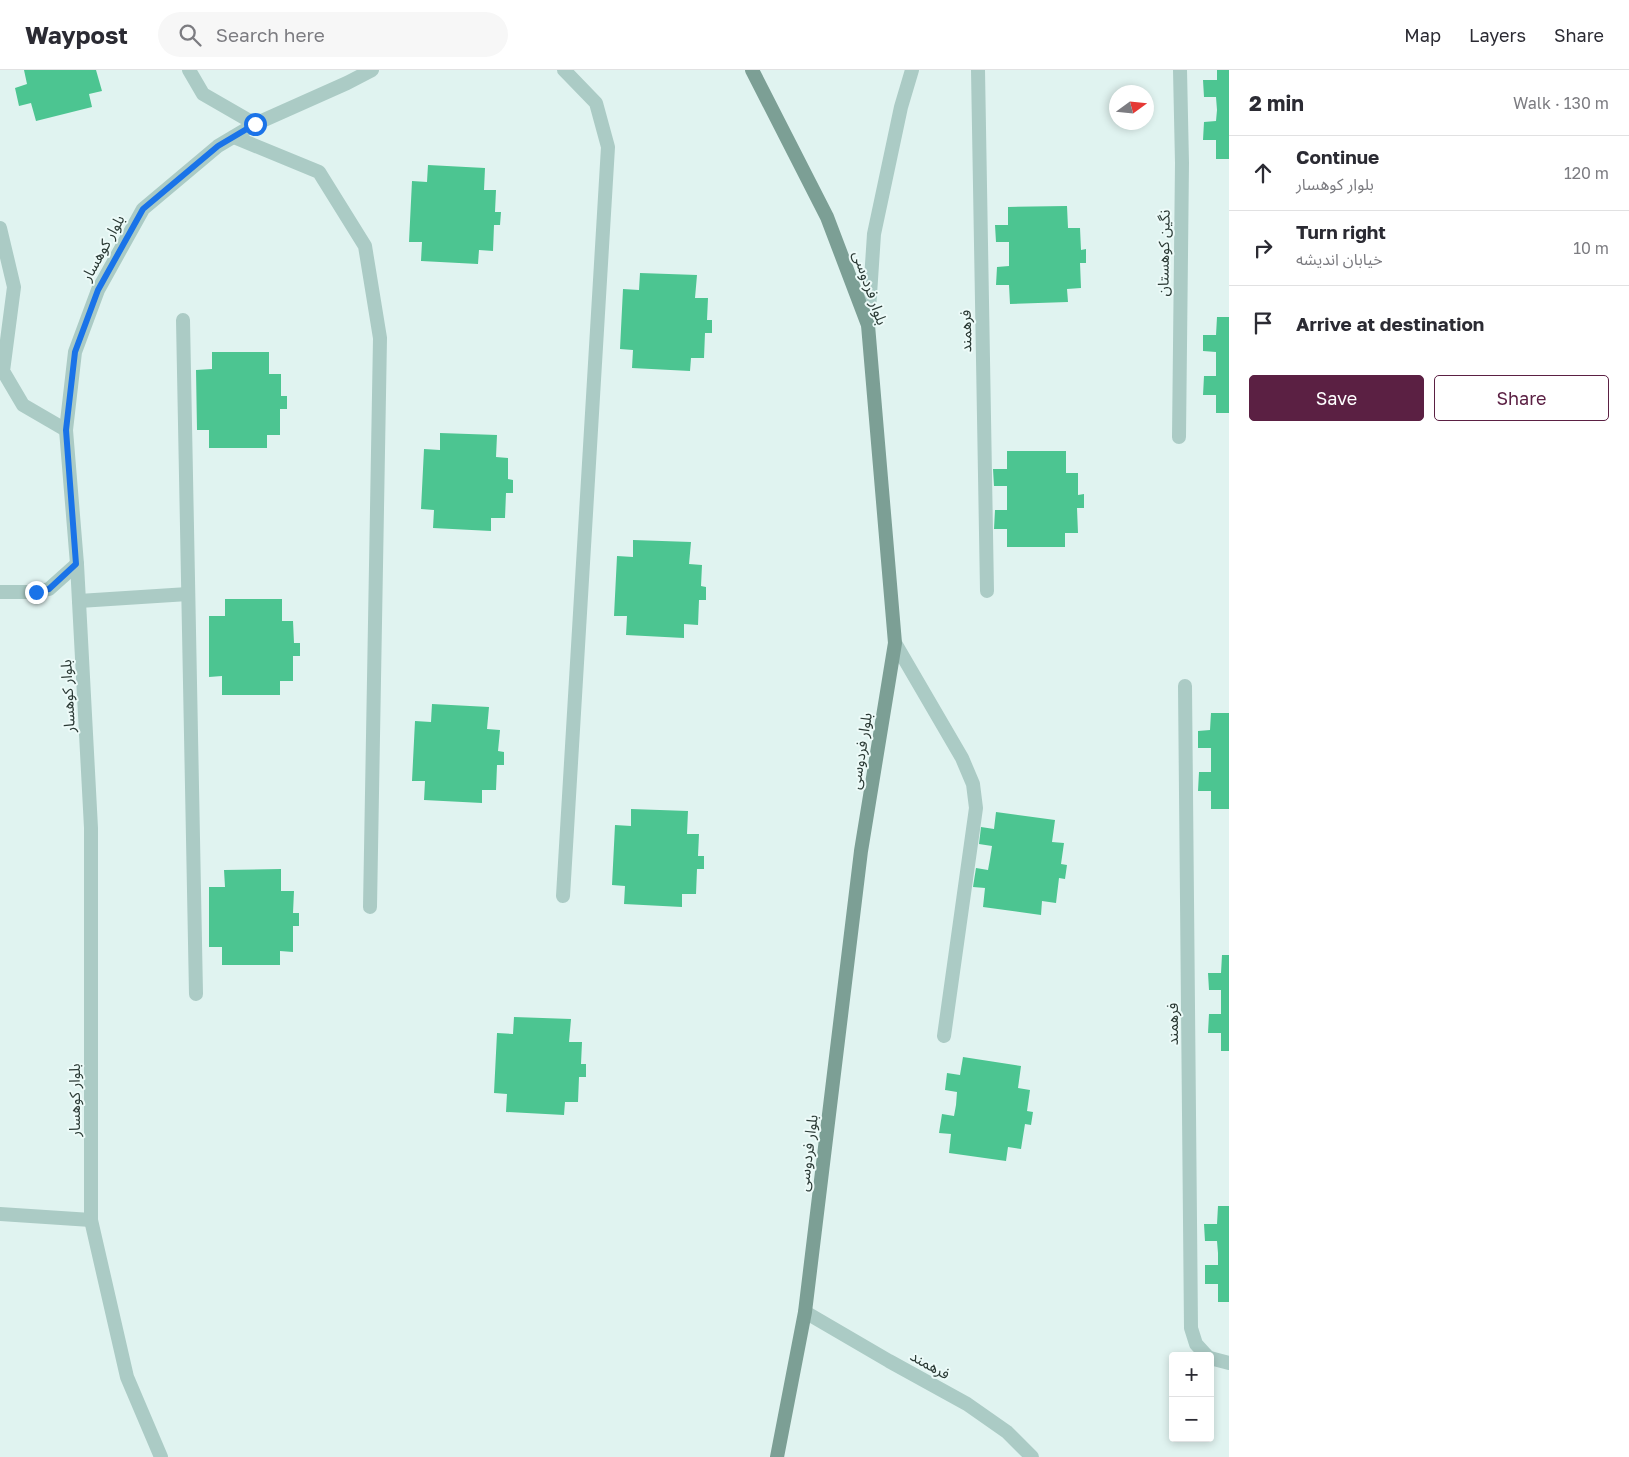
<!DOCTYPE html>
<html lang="en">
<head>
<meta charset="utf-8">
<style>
	body { margin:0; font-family:"Golos Text","Noto Sans Arabic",sans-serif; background:#f7f7f7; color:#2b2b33 }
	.controls { position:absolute; right:15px; bottom:15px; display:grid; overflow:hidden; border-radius:5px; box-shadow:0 2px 8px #0003 }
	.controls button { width:45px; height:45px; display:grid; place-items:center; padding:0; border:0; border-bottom:1px solid #e1e1e2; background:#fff; color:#2b2b33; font:25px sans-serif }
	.compass { position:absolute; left:1109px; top:15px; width:45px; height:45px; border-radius:50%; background:#fff; box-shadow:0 2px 8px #0003; rotate:75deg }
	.stop { position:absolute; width:15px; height:15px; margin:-11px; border:4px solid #1a73e8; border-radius:50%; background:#fff }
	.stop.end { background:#1a73e8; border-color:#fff; box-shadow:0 1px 5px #0008 }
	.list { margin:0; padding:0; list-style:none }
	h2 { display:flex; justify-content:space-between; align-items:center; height:65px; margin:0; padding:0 20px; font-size:21px }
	h2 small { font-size:16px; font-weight:400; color:#7c7c81 }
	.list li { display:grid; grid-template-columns:32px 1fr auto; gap:15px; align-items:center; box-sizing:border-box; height:75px; padding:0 20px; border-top:1px solid #e1e1e2 }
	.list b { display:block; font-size:19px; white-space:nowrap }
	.list p { margin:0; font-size:16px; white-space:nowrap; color:#7c7c81 }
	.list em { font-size:16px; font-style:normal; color:#7c7c81 }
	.actions { display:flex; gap:10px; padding:15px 20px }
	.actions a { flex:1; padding:11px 0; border:1px solid #5b2043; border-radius:5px; text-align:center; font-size:18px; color:#5b2043 }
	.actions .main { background:#5b2043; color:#fff }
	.icon { flex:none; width:28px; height:28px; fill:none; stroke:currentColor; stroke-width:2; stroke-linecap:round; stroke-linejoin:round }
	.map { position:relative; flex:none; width:1229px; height:1387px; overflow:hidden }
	header { display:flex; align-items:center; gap:30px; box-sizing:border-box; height:70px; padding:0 25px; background:#fff; border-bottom:1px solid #e1e1e2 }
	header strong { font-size:24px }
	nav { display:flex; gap:28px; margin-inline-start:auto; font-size:18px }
	.search { width:350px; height:45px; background:#f7f7f7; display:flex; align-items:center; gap:12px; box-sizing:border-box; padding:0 18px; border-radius:28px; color:#7c7c81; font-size:19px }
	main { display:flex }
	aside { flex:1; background:#fff }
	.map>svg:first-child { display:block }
</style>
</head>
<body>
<header>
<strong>Waypost</strong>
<div class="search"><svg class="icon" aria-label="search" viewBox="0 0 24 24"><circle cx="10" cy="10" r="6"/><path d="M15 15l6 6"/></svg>Search here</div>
<nav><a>Map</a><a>Layers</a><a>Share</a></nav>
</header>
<main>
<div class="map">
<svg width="1229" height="1387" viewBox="0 0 1229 1387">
	<rect width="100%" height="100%" fill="#e0f3f0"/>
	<!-- building -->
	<g fill="#4cc591">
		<path d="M24,0H96L102,21L89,24L92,37L36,51L31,33L19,36L15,18L27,14Z"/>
		<path d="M1217,0H1229V89H1216V70H1203L1204,52L1216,51L1217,40L1216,27H1204L1203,10H1217Z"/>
		<path d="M428,95L485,98L484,120H496L495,142H501L500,155H494L493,181L479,180L478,194L421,191L422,172H409L412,111L427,112Z"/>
		<path d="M1067,136L1068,158H1080L1081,180L1086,179V193H1080L1081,218L1067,219L1068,232L1010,234L1009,215H996L997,197L1009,196V172H996L995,155H1008V137Z"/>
		<path d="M640,203L697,205L695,228H708L707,250H712V263H705L704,288H691L690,301L632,298L633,280L620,279L623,219L639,220Z"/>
		<path d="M1217,247H1229V343H1216V325H1203L1204,306H1216V282L1203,281V265H1216Z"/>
		<path d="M212,282H269V304H281V326H287V339H280V365H267V378H209V360H197L196,300L212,299Z"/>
		<path d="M440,363L497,365L496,387L508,388V409L513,410V423H506L505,448H491V461L433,458L434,440L421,439L424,379L440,380Z"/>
		<path d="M1007,381H1066V403H1078V425L1084,424V438H1077L1078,463H1065V477H1007V459H994L995,440H1007V416H994L993,399H1007Z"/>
		<path d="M633,470L691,472L689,494L702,495L701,516L706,517V530H699L698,555L684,554V568L626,565L627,546H614L617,486L633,487Z"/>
		<path d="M225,529H282V551H293L294,573H300V586H293V611H280V625H222V606L209,607V546H225Z"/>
		<path d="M432,634L489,637L487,659L500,660L498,681L504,682V695H497L496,720H482V733L424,730L425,711H412L415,651L431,652Z"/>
		<path d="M1211,643H1229V739H1211V721H1198L1199,702H1211V678H1198V661L1210,660Z"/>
		<path d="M631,739L688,741L687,764H699L698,786H704V799H697L696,824H682V837L624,834L625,816L612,815L615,755L631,756Z"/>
		<path d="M996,742L1055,750L1052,772L1064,773L1061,794L1067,795L1065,809L1059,808L1056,833L1042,831L1041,845L983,837L985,818L973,817L976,798L988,800L990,789L992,776L979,774L981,757L994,759Z"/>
		<path d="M281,799V821H294L293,843H299V856H293V882L280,881V895H222V877H209V817H225L224,800Z"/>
		<path d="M1222,885H1229V981H1221V963H1208L1209,944H1221V920H1209L1208,903H1221Z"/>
		<path d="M514,947L571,949L569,972H582L581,994H586V1007H579L578,1032H565L564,1045L506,1042L507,1024L494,1023L497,963L513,964Z"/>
		<path d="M963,987L1021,996L1018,1018L1030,1020L1027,1041L1033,1042L1031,1055L1025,1054L1021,1079L1008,1077L1006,1091L949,1083L951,1064L939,1063L942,1044L954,1046L956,1035L957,1022L945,1020L947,1003L960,1005Z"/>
		<path d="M1218,1136H1229V1232H1218V1214H1205V1195H1218V1183L1217,1171H1205L1204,1154H1217Z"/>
	</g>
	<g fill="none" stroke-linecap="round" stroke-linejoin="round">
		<!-- minor -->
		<g stroke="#abcbc5" stroke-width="14">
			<path d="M189,0L203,24L255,54"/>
			<path d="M978,0L987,521"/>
			<path d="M234,67L319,102L365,176L380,268L370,837"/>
			<path d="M0,158L14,217L3,301L23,335L66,360"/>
			<path d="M183,250L196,924"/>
			<path d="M868,255L874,164L901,37L912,0"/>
			<path d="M1179,367L1182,93L1180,0"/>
			<path d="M0,522H35L49,519L77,494"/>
			<path d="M79,531L188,524"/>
			<path d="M895,573L962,688L973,714L976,738L944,966"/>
			<path d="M1185,616L1191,1258L1196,1274L1207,1286"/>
			<path d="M563,826L608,77L596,33L564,0"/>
			<path d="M0,1144L91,1150"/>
			<path d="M805,1242L889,1291L967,1334L1007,1362L1032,1387"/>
			<path d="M1210,1288L1229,1293"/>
		</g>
		<!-- tertiary -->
		<path stroke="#abcbc5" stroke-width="14" d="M161,1387L127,1307L91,1150V758L77,494L66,360L75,282L98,220L143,139L218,76L255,54L347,13L372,0"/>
		<!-- secondary -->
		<path stroke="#7c9f95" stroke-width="14" d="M752,0L827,147L868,255L895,573L861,781L805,1242L777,1387"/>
	</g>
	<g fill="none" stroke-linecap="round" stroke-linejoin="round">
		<!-- route -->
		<path stroke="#1a73e8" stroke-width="6" d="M36,522L49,519L76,494L66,360L75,282L98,220L143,139L218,76L255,54"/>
	</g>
	<g text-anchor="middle" stroke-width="4" stroke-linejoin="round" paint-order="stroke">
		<!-- street labels -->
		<g font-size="15" fill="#2a3934" stroke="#ecfaf8">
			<text transform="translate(103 178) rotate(-61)" y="5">بلوار کوهسار</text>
			<text transform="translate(1164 183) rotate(-89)" y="5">نگین کوهستان</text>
			<text transform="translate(870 218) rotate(71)" y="5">بلوار فردوسی</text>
			<text transform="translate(966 261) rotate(-91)" y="5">فرهمند</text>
			<text transform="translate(68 626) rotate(-93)" y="5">بلوار کوهسار</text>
			<text transform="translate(861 681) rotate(-81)" y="5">بلوار فردوسی</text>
			<text transform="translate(1173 954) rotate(-90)" y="5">فرهمند</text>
			<text transform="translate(75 1030) rotate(-90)" y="5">بلوار کوهسار</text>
			<text transform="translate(808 1083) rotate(-83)" y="5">بلوار فردوسی</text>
			<text transform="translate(930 1295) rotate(29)" y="5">فرهمند</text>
		</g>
	</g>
</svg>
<div class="controls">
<button>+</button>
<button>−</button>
</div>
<svg class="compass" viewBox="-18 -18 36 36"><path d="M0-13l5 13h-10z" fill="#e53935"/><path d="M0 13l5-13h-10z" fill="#7c7c81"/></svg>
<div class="stop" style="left:255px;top:54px"></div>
<div class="stop end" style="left:36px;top:522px"></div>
</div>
<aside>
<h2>2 min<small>Walk · 130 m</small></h2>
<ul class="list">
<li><svg class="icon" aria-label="ahead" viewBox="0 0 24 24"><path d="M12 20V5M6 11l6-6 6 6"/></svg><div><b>Continue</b><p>بلوار کوهسار</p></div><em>120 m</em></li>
<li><svg class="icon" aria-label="right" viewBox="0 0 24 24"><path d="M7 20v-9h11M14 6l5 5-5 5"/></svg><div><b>Turn right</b><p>خیابان اندیشه</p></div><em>10 m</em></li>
<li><svg class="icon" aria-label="arrive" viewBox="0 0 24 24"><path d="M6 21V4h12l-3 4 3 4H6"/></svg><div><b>Arrive at destination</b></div></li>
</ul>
<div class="actions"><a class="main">Save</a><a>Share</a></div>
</aside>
</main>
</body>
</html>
